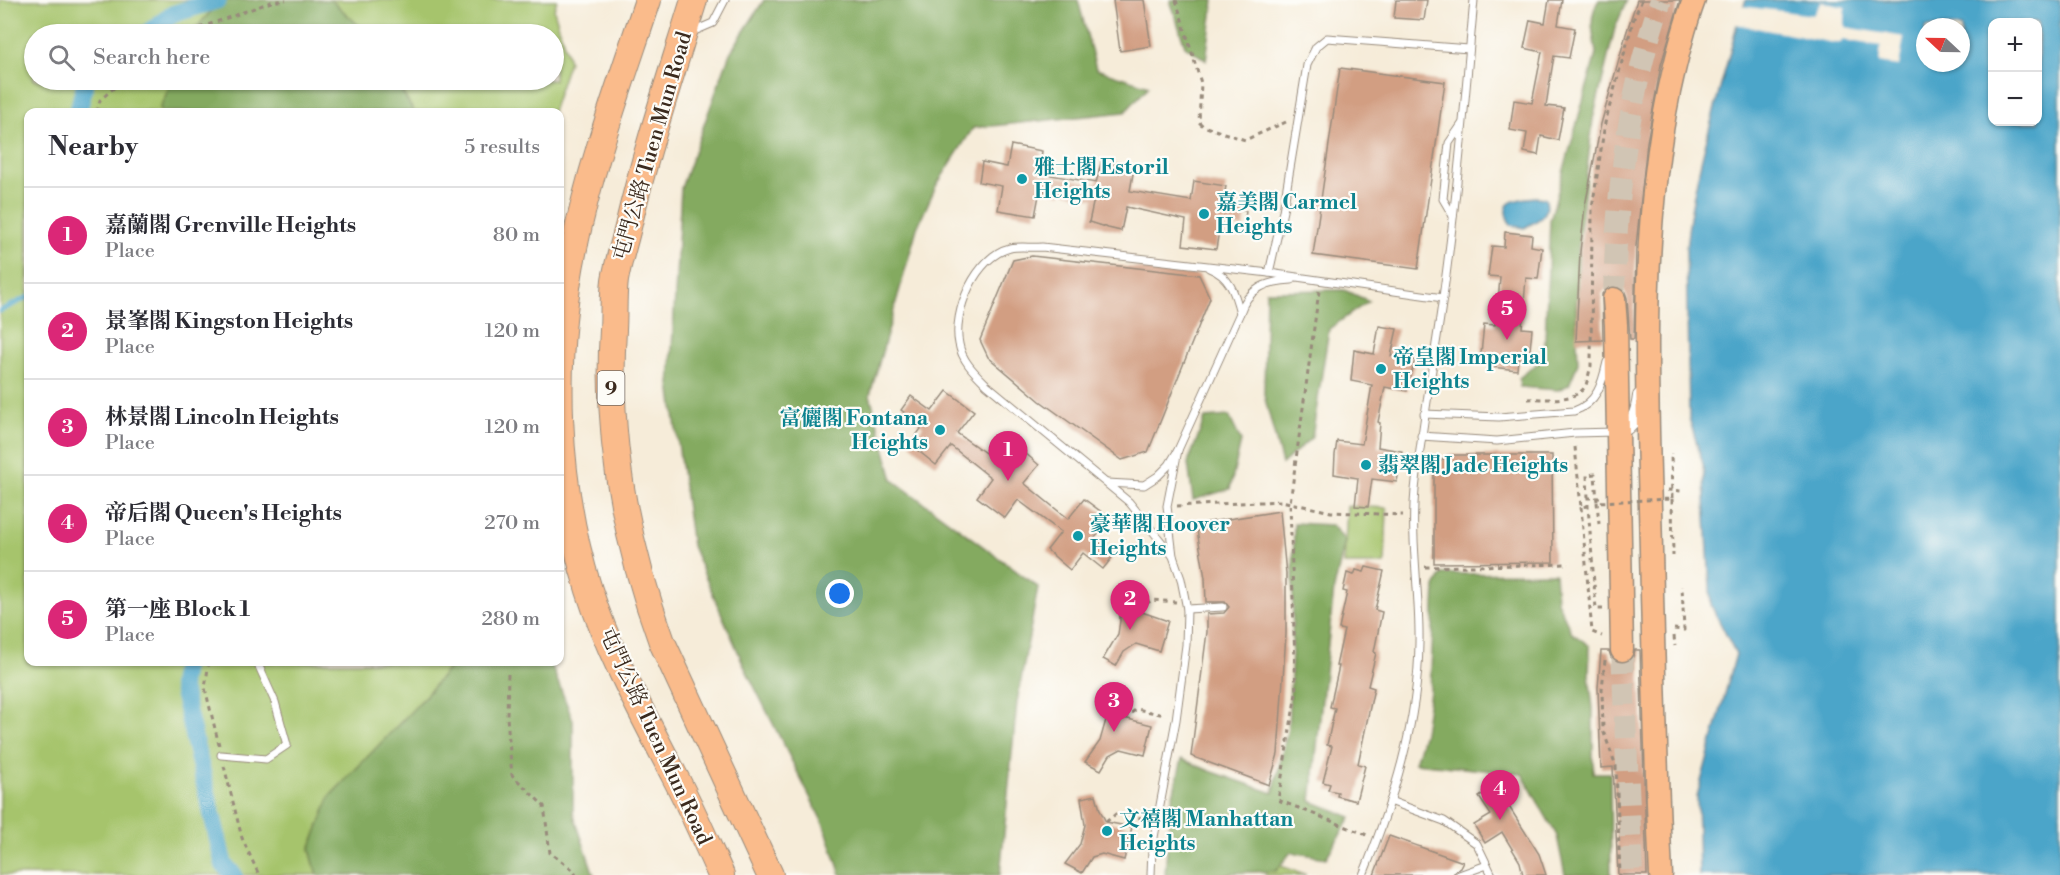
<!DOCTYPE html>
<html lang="en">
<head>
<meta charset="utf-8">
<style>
	body { margin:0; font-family:"Libre Bodoni","Noto Serif TC",serif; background:#f7f7f7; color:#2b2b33 }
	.controls { position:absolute; right:18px; top:18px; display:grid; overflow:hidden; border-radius:12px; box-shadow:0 2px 4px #0004 }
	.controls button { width:54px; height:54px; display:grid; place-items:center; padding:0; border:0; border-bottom:2px solid #e1e1e2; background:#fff; color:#2b2b33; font:30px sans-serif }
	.compass { position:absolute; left:1916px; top:18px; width:54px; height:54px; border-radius:50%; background:#fff; box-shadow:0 2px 4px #0004; rotate:292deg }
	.you { position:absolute; left:840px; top:594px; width:21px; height:21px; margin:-15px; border:4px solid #fff; border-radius:50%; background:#1a73e8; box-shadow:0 0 0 9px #1a73e833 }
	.badge { display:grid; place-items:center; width:39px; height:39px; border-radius:50%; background:#db2777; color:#fff; font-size:20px; font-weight:700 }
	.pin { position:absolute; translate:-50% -50px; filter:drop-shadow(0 2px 3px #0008) }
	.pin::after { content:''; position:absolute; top:32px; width:21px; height:18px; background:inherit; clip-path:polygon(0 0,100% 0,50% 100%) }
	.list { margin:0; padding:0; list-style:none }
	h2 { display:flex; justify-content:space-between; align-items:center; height:78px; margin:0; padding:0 24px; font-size:26px }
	h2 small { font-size:20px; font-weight:400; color:#7c7c81 }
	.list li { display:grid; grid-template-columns:39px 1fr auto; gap:18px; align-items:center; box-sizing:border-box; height:96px; padding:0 24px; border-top:2px solid #e1e1e2 }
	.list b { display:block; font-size:22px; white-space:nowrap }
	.list p { margin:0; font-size:20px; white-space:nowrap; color:#7c7c81 }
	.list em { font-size:20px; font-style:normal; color:#7c7c81 }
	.icon { flex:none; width:33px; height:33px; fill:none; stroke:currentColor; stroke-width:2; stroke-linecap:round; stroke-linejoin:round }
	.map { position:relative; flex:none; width:2060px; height:875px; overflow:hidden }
	.search { position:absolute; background:#fff; box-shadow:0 2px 4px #0004; left:24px; top:24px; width:540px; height:66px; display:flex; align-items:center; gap:15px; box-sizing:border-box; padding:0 21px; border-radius:33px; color:#7c7c81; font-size:22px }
	.panel { position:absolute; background:#fff; box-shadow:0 2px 4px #0004; left:24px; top:108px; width:540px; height:558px; border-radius:12px }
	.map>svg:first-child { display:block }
</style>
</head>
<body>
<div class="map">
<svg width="2060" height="875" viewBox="0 0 2060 875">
	<rect width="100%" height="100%" fill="#fdfcf7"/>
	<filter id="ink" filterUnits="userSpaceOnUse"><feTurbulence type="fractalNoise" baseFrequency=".0167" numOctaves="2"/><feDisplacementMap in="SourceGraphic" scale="12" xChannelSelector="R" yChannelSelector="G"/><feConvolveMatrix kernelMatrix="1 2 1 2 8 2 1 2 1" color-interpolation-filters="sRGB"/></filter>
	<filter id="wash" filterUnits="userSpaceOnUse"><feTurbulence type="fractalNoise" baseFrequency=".008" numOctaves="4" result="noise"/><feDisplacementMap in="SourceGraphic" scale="24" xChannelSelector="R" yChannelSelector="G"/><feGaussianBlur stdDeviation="1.35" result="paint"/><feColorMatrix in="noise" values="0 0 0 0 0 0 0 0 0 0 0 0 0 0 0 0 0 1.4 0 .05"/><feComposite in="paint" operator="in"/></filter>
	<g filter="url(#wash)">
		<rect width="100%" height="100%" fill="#f6ecd9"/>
		<!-- green -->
		<g fill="#a6c46c" stroke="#707745" stroke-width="1.5">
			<path d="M0,0H221L191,34H34V80H173L160,107L163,112H28V662H454L421,701L310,849L317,875H0Z"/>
			<path d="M331,0H557L554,10L569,61L552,112H414L395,80H554V34H368Z"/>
			<path d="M1347,506L1387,508L1385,564H1344Z"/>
			<path d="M1270,862L1306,875H1265Z"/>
		</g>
		<!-- forest -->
		<g fill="#84aa60" stroke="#606a3f" stroke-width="1.5">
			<path d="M221,0H331L368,34H191Z"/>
			<path d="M764,0H1078L1096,69L1149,86L1125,112L973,128L936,186L917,228L870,395L893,480L1038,587L1017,702L1000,875H841L825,827L746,670L692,546L670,384L681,188L730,53Z"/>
			<path d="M1170,0H1214L1206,60L1185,46Z"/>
			<path d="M1599,0H1627L1615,28L1593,119L1579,238L1576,315L1578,363L1569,385L1558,390L1520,387L1519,378L1538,363L1545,340L1550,220L1596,54C1594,34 1587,18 1599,0Z"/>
			<path d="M173,80H395L414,112H163L160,108Z"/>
			<path d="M1344,290L1369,301L1329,329L1312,437L1282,464L1264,395L1266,291Z"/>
			<path d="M1229,416L1241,441L1230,489L1193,500L1188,463L1205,418Z"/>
			<path d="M1294,523L1332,525L1345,541L1334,589L1311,801L1351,817L1326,858L1291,852L1276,871L1232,873L1229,875H1165L1170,807L1182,759L1210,771L1273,793L1288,728L1292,653Z"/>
			<path d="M1555,573L1557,601L1572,633L1590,646L1589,675L1593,708V773H1610L1611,875H1565L1557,836L1522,774L1415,763L1424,732L1430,691L1435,587L1442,574Z"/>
			<path d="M454,662H550L573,720V813L594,875H317L310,849L330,796L421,701Z"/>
		</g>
		<!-- water -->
		<g fill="#4ca5c9" stroke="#446874" stroke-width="1.5" fill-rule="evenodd">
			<path d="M1746,0H2060V875H1699L1697,796L1736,654L1711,605L1703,464L1689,418L1686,249C1693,174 1719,98 1737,24ZM1992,22H2038V122H1992ZM1925,27H1961V63H1925Z"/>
			<path d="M1536,197L1545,198C1552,215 1537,221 1524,228L1511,225C1496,200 1517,199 1536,197Z"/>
		</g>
		<!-- pier -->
		<path fill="#f6ecd9" d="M1821,2L1845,7V27L1904,37L1899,66L1879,63L1881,46L1843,40L1840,43H1834L1735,24L1740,6L1813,15Z"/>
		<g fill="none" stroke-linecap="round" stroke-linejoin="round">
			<!-- stream -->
			<path stroke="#4ca5c9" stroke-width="5" d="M0,311L28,297"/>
			<!-- canal -->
			<g stroke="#4ca5c9" stroke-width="18">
				<path d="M146,34L173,14L218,0"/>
				<path d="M78,112L86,80"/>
				<path d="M185,662L181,684L224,865L234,875"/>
			</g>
		</g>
		<g id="blocks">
			<!-- building -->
			<g fill="#d29e82">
				<path d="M1113,0H1144L1151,46L1120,51Z"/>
				<path d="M1396,0H1427L1424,20L1394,18Z"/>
				<path d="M1549,0H1562L1558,25L1575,28L1569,58L1554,56L1549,86L1546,106L1564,108L1558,140L1541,136L1538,155L1524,152L1527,133L1510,130L1514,100L1532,103L1542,52L1524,48L1530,20L1545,23Z"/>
				<path d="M1637,0H1680L1661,65L1647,142L1636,246L1634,339H1630L1627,298L1625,292L1620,287L1614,286L1607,288L1602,294L1603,340L1576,341L1580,252L1585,206L1601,124L1626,34Z"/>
				<path d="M1340,68L1445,82L1418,269L1313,255Z"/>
				<path d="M1011,145L1042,151L1039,173L1096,183L1102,160L1134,168L1130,191L1191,201L1194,181L1226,186L1222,208L1246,211L1244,228L1220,224L1216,249L1183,245L1186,220L1126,207L1121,231L1108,228L1089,222L1094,199L1062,192V194L1040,190L1035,216L998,210L1002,186L979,182L982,162L1007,167Z"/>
				<path d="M1505,232L1532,235L1531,246L1542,248L1538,279L1526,278L1522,328L1532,329L1529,360L1518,359L1517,370L1492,367L1493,355L1481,354L1484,324L1495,325L1499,290L1500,277L1488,276L1492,246L1504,247Z"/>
				<path d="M1032,256L1199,275L1210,298L1148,452L1122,460L1040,401L988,357L980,340L1013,260Z"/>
				<path d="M1379,326L1397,329L1391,356L1415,360L1407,391L1385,387L1378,422L1380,423L1378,447L1402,451L1397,482L1372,479L1368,507L1355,506L1358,478L1334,474L1335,455L1337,441L1362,444L1372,385L1351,381L1354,350L1374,354Z"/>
				<path d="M947,391L974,411L957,433L1001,464L1016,445L1039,465L1024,483L1068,519L1084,499L1111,519L1094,539L1114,555L1103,569L1083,553L1070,570L1047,550L1061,532L1018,500L1005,518L977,497L991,478L951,446L936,465L910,444L923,426L901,410L911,396L932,411Z"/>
				<path d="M1447,455H1552L1553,562L1434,563V469Z"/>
				<path d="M1280,511L1286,574V634L1278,754L1269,785L1191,756L1207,632V614L1224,613L1229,607L1225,602H1206L1205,578L1196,524Z"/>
				<path d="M1366,567L1384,571L1375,610L1382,612L1374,652L1376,653L1368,686L1374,688L1358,764L1365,766L1356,801L1337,796L1338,792L1328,790L1330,784L1323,782L1332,746L1327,745L1335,708L1330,707L1339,666H1336L1344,630L1339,629L1347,592L1343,591L1347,573L1354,575L1356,570L1364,572Z"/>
				<path d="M1119,589H1134L1135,604L1142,612L1168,621L1159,651L1136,644L1124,652L1116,666L1103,659L1118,634L1120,621Z"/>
				<path d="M1635,650H1640L1647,875H1618L1613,767L1601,768L1598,688L1601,651H1609L1611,657L1615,661L1622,663L1629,661L1633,657Z"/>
				<path d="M1117,690L1119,709L1124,718L1152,725L1145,755L1121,749L1110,755L1101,770L1085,762L1100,741L1106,720L1102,692Z"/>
				<path d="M1496,786L1539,854L1546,875H1523L1520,862L1502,832L1485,843L1474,825L1491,815L1479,797Z"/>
				<path d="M1096,795L1100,810L1106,822L1132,827L1124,860L1102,854L1092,857L1082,873L1065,864L1080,844L1085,825L1081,798Z"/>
				<path d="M1389,836L1463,862L1460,868L1455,871L1453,875H1374Z"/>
			</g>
		</g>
	</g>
	<g filter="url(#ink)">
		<use href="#blocks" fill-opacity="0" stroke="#988b7c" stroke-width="1.5"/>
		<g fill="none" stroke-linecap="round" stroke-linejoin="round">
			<!-- primary-tunnel -->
			<g stroke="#d1c5b4" stroke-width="22" stroke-dasharray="22 11" stroke-linecap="butt">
				<path d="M1614,299C1616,197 1627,97 1661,0"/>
				<path d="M1622,650L1632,875"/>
			</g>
			<defs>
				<g id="lane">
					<path d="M692,32L713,23L725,0"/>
					<path d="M1453,216L1443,199L1449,143L1462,124"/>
					<path d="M1269,273L1283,211L1307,65L1316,47L1327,38L1469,49"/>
					<path d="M1240,313C1248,288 1268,281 1292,280"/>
					<path d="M1424,414L1499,417L1574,411C1597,403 1602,384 1607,362"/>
					<path d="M1421,436L1497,441L1575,433L1615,432"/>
					<path d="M1107,483L1144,485L1158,476L1169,465L1178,450L1240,313C1235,293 1230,276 1209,268"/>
					<path d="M1173,556L1129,502L987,385C975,373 962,361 959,344C952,312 976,256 1010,248C1019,246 1032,248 1042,247L1269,273L1443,298"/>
					<path d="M1187,609L1223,607"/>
					<path d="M221,755L266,759L287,745L275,702L257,662"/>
					<path d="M1390,801L1444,821L1477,844L1492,875"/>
					<path d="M1151,875L1152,848L1176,720L1186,645L1187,609L1181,579L1173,556L1167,506L1178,450"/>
					<path d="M1363,875C1393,801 1418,724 1419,643C1420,592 1410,541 1415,490C1422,425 1434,361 1443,297C1457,199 1465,99 1474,0"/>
					<path d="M1459,875L1487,865"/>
				</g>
				<path id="street" d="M1617,432C1634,427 1638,412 1640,396"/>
				<g id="primary">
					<path d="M1614,299L1616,325L1622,650"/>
					<path d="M1661,875C1655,753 1653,630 1650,508C1646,370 1641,228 1669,92C1676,60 1683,30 1694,0"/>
				</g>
				<g id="highway">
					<path d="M648,0C621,82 591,163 574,248C551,358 555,483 589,590C610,656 643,714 674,775C691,807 706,842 721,875"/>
					<path d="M694,0C671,75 646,150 628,227C624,244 618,262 615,280C613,296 614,313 613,330C606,437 625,541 662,642L770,875"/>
				</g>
			</defs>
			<!-- lane casing -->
			<use href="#lane" stroke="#988b7c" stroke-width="9"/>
			<!-- street casing -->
			<use href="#street" stroke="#988b7c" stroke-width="16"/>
			<!-- primary casing -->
			<use href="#primary" stroke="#988b7c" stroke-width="25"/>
			<!-- highway casing -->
			<use href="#highway" stroke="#988b7c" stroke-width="28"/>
			<!-- path -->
			<g stroke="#988b7c" stroke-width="3" stroke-dasharray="4.5 4.5" stroke-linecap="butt">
				<path d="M1176,0L1201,83L1199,122L1203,126L1245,140L1286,122"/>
				<path d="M183,34L271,2L286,0"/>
				<path d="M97,112L100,100L123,80"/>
				<path d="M1319,291L1290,503L1296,694L1278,800L1367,835"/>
				<path d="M1528,399C1545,398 1577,403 1586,385C1588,379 1589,372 1591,366L1592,209L1605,123L1634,18L1642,0"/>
				<path d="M1575,447L1581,507L1588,506"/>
				<path d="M1667,490L1682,491"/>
				<path d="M1600,498H1588V506L1596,609H1603"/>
				<path d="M1672,499L1673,556"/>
				<path d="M1597,502L1599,524"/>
				<path d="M1177,506L1281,501L1331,512L1403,515"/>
				<path d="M1581,507L1592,632L1602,636"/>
				<path d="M1425,567L1569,564"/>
				<path d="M1139,609L1152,600L1176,602"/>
				<path d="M1674,629L1684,630L1682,586"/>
				<path d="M1674,636L1675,646"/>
				<path d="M1605,660L1602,689L1603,730L1616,766L1620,875"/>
				<path d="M209,662L205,688L219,745"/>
				<path d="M508,674L507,717L512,775L544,806L550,853L572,869L576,875"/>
				<path d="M1124,718L1137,709L1164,715"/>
				<path d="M224,766L242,838L259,875"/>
				<path d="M1106,822L1117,813L1146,819"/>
			</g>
			<!-- lane -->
			<use href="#lane" stroke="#fff" stroke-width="7"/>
			<!-- street -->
			<use href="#street" stroke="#fff" stroke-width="14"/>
			<!-- primary -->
			<use href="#primary" stroke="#fabb8b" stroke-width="22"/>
			<!-- highway -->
			<use href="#highway" stroke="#fabb8b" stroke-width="26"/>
			<!-- path-bridge -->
			<path stroke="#988b7c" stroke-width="3" stroke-dasharray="4.5 4.5" stroke-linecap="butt" d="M1588,498L1587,475L1595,474L1597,502L1672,499L1671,453"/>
		</g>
	</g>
	<!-- markers -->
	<g fill="#0f9aa8" stroke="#fdfcf7" stroke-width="2">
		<circle cx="1022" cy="179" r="6"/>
		<circle cx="1204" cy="214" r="6"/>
		<circle cx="1381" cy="369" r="6"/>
		<circle cx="940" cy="430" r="6"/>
		<circle cx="1366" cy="465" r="6"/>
		<circle cx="1078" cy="536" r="6"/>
		<circle cx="1107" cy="831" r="6"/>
	</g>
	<g text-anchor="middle" stroke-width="4.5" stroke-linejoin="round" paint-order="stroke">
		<!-- shield labels -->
		<rect fill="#fdfcf7" stroke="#75695f" stroke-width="1.5" x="597.5" y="371" width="27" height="34" rx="4.5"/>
		<g font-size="20" font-weight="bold" fill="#3b2a1e">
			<text x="611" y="395">9</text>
		</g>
		<!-- street labels -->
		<g font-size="21" fill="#3b2a1e" stroke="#fdfcf7">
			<text transform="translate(652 146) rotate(-74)" y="7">屯門公路 Tuen Mun Road</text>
			<text transform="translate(656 736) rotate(65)" y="7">屯門公路 Tuen Mun Road</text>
		</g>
		<!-- culture labels -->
		<g font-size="21" font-weight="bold" fill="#0d838f" stroke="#fdfcf7" text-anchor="start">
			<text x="1034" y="174">雅士閣 Estoril<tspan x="1034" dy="24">Heights</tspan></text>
			<text x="1216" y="209">嘉美閣 Carmel<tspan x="1216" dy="24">Heights</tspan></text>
			<text x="1393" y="364">帝皇閣 Imperial<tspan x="1393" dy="24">Heights</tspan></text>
			<text x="928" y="425" text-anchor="end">富儷閣 Fontana<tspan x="928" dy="24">Heights</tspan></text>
			<text x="1378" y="472">翡翠閣 Jade Heights</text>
			<text x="1090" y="531">豪華閣 Hoover<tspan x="1090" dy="24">Heights</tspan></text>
			<text x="1119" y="826">文禧閣 Manhattan<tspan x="1119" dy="24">Heights</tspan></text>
		</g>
	</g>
</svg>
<div class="controls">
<button>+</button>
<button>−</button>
</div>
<svg class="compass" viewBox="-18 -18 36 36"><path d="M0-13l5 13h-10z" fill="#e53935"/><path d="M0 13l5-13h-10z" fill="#7c7c81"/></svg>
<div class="you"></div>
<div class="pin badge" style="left:1008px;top:481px">1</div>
<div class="pin badge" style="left:1130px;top:630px">2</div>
<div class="pin badge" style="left:1114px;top:732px">3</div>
<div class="pin badge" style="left:1500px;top:820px">4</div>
<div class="pin badge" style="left:1507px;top:340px">5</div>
<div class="search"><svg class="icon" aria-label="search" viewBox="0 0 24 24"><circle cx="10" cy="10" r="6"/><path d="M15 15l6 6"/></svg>Search here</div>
<section class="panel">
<h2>Nearby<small>5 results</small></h2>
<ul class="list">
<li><span class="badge">1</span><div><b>嘉蘭閣 Grenville Heights</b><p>Place</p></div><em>80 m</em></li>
<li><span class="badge">2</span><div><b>景峯閣 Kingston Heights</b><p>Place</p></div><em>120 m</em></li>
<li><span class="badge">3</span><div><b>林景閣 Lincoln Heights</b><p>Place</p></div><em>120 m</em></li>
<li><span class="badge">4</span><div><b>帝后閣 Queen's Heights</b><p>Place</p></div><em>270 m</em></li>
<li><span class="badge">5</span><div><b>第一座 Block 1</b><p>Place</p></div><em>280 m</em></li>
</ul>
</section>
</div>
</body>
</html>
